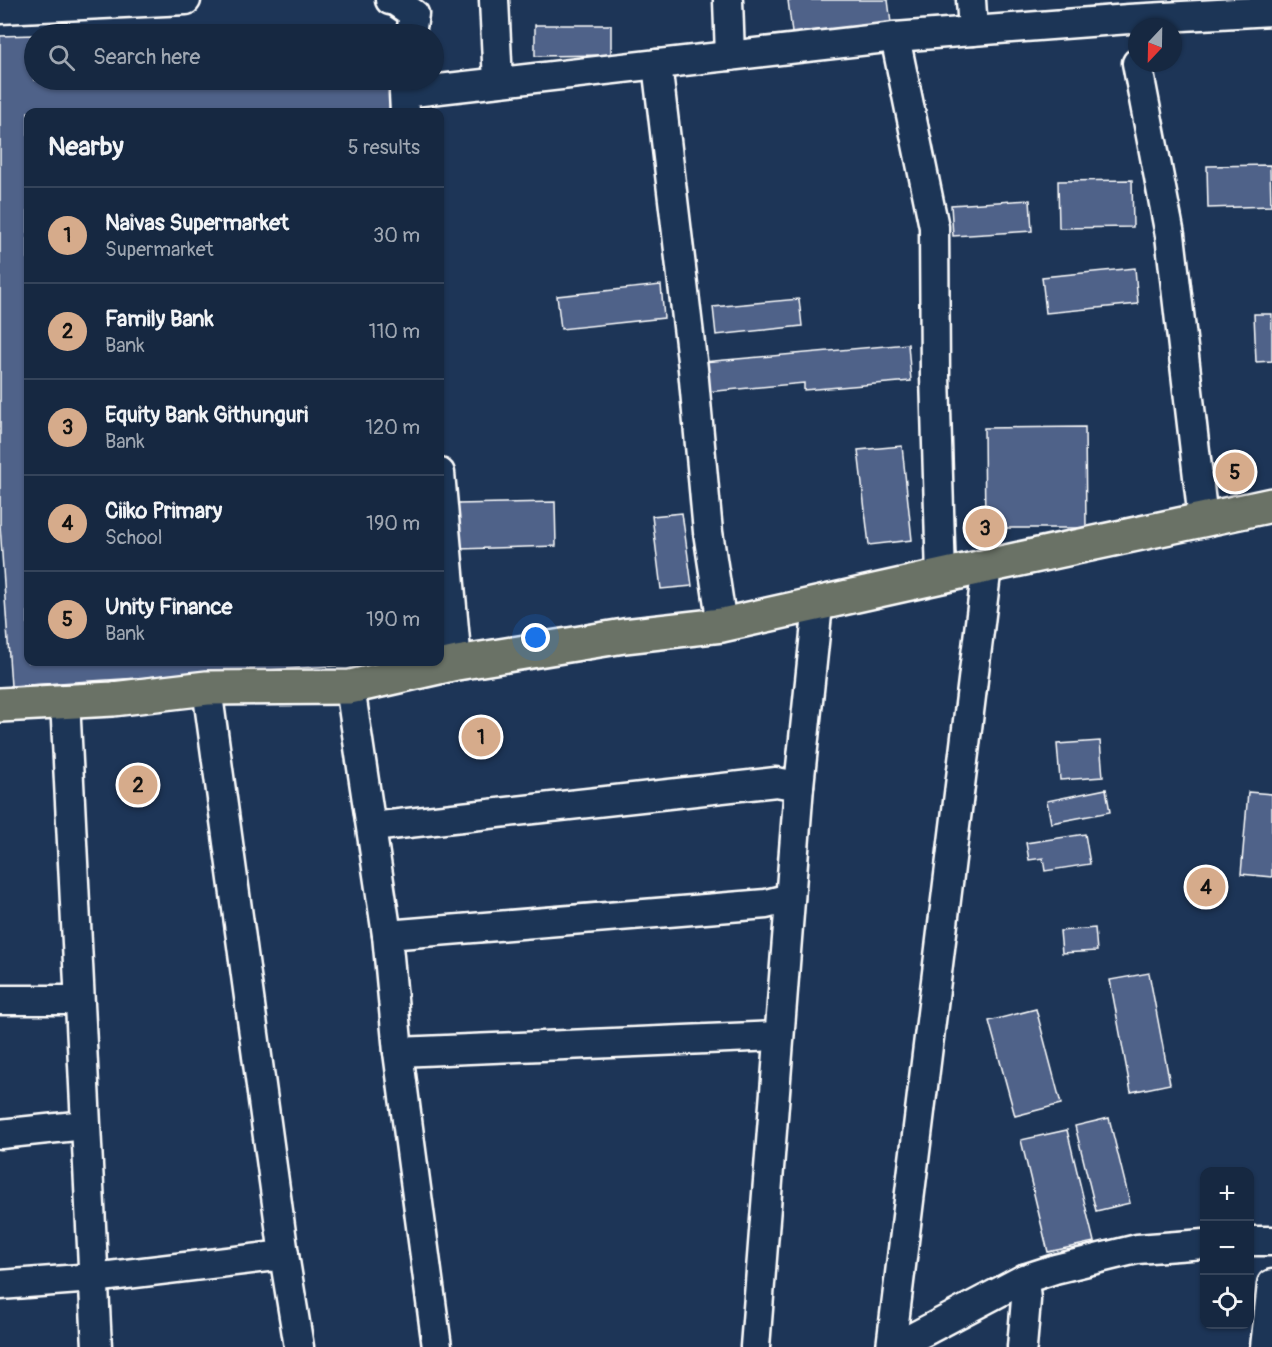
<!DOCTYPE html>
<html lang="en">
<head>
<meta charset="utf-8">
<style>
	body { margin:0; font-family:Pangolin,sans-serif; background:#23344c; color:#f1f3f6 }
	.controls { position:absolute; right:18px; bottom:18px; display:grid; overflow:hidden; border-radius:12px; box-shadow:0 2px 4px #0004 }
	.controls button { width:54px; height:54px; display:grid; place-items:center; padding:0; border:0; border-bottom:2px solid #35445a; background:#162841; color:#f1f3f6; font:30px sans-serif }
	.compass { position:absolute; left:1128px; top:18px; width:54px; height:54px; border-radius:50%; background:#162841; box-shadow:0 2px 4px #0004; rotate:202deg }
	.you { position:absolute; left:536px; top:638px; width:21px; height:21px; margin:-15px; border:4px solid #fff; border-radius:50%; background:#1a73e8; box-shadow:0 0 0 9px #1a73e833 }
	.badge { display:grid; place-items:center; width:39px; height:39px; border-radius:50%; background:#d6ab8b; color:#111; font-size:20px; font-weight:700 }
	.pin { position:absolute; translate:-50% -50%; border:3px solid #fff; box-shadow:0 2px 6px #0006 }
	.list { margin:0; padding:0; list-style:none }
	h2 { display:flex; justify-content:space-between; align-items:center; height:78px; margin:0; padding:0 24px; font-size:26px }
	h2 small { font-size:20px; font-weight:400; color:#9ea6b1 }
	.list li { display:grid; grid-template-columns:39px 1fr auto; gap:18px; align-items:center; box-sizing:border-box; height:96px; padding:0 24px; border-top:2px solid #35445a }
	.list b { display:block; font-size:22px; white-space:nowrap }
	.list p { margin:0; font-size:20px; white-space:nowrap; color:#9ea6b1 }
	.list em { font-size:20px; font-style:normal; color:#9ea6b1 }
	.icon { flex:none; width:33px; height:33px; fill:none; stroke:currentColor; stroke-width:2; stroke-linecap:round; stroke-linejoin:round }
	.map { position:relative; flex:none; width:1272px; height:1347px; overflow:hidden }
	.search { position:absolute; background:#162841; box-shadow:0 2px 4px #0004; left:24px; top:24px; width:420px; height:66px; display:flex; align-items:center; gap:15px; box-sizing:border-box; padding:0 21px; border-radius:33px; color:#9ea6b1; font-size:22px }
	.panel { position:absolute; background:#162841; box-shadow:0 2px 4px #0004; left:24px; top:108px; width:420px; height:558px; border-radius:12px }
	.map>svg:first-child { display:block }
</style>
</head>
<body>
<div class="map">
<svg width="1272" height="1347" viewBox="0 0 1272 1347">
	<rect width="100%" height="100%" fill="#1d3557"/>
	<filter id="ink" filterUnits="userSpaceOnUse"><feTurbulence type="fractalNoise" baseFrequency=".0167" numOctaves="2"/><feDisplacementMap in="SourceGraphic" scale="12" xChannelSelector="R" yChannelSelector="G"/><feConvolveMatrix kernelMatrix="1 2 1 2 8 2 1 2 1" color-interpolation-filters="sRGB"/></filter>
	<g filter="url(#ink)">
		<!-- building -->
		<g fill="#4f6289" stroke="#fff" stroke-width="1.5">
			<path d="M788,0H888L891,23L792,33Z"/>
			<path d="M317,24L364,34H45Z"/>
			<path d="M535,25H611V55L535,56Z"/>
			<path d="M34,35V80H388L391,112H28V662H398L11,686L0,525V36Z"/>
			<path d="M1270,165L1271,206L1208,208L1207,166Z"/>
			<path d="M1132,180L1133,227L1059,228L1058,181Z"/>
			<path d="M1030,200L1032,231L953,236L951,205Z"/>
			<path d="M1135,268L1138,304L1046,313L1042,277Z"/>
			<path d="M661,285L664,318L561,329L557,296Z"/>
			<path d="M799,299L802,326L716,335L713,307Z"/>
			<path d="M1254,314H1272V361L1256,362Z"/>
			<path d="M908,344L911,381L804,390V383L706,392L703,362Z"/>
			<path d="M1085,427L1086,528H985L984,428Z"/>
			<path d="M902,446L912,540L869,545L858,450Z"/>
			<path d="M555,502L556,546L459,549L457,504Z"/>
			<path d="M682,513L692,586L661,589L652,516Z"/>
			<path d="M1100,741L1103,777L1060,780L1057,744Z"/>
			<path d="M1106,789L1110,812L1051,823L1047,801Z"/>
			<path d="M1248,792L1272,794V877L1241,874Z"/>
			<path d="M1085,834L1090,864L1045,871L1043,858L1029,860L1026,843Z"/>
			<path d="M1095,928L1097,951L1062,953L1060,931Z"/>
			<path d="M1149,973L1170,1084L1131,1092L1110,980Z"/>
			<path d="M1036,1009L1061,1104L1015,1116L989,1021Z"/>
			<path d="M1109,1118L1130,1203L1096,1211L1075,1126Z"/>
			<path d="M1067,1130L1094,1242L1048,1252L1021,1140Z"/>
		</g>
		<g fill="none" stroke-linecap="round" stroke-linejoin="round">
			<defs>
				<g id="minor">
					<path d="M390,0L395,1L414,14L411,34"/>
					<path d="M494,0L498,82"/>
					<path d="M728,0L730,56"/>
					<path d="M971,0L973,31"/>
					<path d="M0,9L186,0"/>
					<path d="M895,37L934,227L935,376L941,577"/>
					<path d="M1137,63L1170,235L1203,520"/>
					<path d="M657,64L693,369L708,532L722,625"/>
					<path d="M405,112L404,93L895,37L1129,19L1272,11"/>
					<path d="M440,473L457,663"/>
					<path d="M350,687L387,935L398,1052L437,1347"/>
					<path d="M207,688L284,1255L299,1347"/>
					<path d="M65,701L97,1347"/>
					<path d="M372,827L776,782L799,786"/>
					<path d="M387,935L766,904L790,898"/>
					<path d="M0,1000H79"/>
					<path d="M398,1052L778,1036"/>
					<path d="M0,1134L85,1125"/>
					<path d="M1250,1241H1272"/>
					<path d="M0,1285L93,1278L284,1255"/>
					<path d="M755,1347L799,786L818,605"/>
					<path d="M891,1347L987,566"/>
					<path d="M895,1347L1024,1279L1055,1269L1137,1249L1204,1244"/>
					<path d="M1022,1347L1026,1300L1024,1279"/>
					<path d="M1265,1347L1272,1284"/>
				</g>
				<path id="major" d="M0,705L113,699L207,688L350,687L457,663L624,636L722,625L987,566L1272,505"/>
			</defs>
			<!-- minor casing -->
			<use href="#minor" stroke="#fff" stroke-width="33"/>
			<!-- major casing -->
			<use href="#major" stroke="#fff" stroke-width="38"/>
			<!-- minor -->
			<use href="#minor" stroke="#1d3557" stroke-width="28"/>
			<!-- major -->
			<use href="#major" stroke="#6a7266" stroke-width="33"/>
		</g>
	</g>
</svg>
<div class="controls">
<button>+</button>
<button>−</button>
<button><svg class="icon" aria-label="locate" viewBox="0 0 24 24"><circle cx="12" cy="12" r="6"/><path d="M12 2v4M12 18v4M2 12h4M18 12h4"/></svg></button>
</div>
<svg class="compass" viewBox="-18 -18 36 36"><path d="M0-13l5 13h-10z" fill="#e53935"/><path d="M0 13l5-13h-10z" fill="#9ea6b1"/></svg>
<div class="you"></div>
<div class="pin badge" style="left:481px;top:737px">1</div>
<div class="pin badge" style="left:138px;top:785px">2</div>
<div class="pin badge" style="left:985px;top:528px">3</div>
<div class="pin badge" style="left:1206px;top:887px">4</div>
<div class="pin badge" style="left:1235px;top:472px">5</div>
<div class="search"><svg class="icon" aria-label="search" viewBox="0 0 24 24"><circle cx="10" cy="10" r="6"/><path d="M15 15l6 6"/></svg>Search here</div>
<section class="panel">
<h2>Nearby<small>5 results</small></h2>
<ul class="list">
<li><span class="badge">1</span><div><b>Naivas Supermarket</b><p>Supermarket</p></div><em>30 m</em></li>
<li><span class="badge">2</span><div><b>Family Bank</b><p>Bank</p></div><em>110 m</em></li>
<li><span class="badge">3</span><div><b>Equity Bank Githunguri</b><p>Bank</p></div><em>120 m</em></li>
<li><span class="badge">4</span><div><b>Ciiko Primary</b><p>School</p></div><em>190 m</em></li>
<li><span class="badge">5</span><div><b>Unity Finance</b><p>Bank</p></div><em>190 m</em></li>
</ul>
</section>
</div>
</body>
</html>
